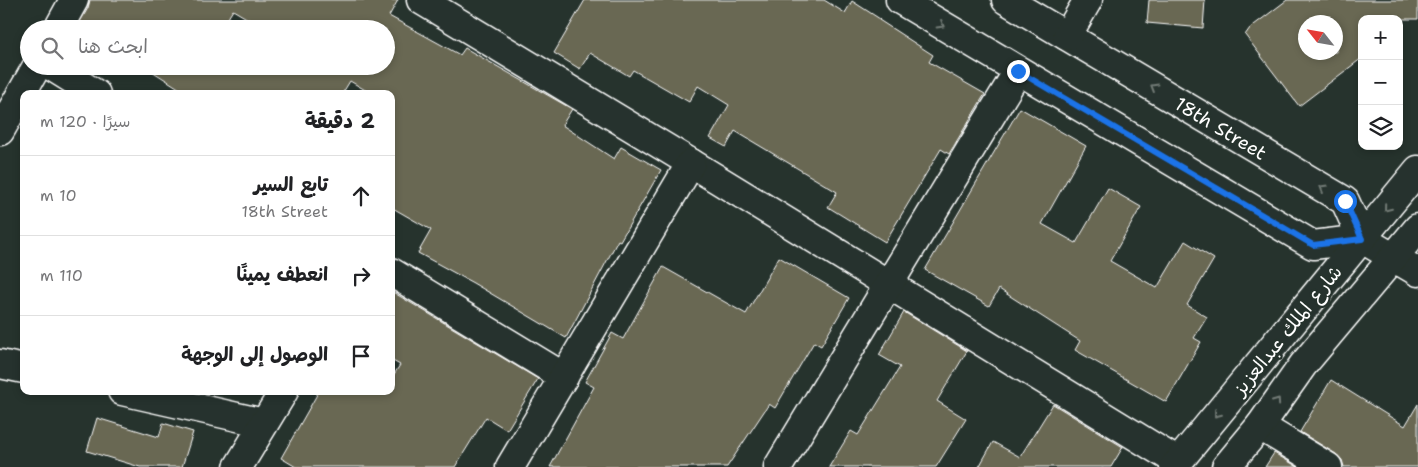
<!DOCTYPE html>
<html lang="ar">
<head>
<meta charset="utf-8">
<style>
	body { margin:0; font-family:"Shantell Sans","Playpen Sans Arabic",sans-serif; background:#f6f6f6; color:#202124; direction:rtl }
	.controls { position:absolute; right:15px; top:15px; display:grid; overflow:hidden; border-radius:10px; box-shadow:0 2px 8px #0003 }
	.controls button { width:45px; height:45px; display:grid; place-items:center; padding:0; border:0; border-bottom:1px solid #e0e0e0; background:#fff; color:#202124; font:25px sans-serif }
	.compass { position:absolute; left:1298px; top:15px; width:45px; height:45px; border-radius:50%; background:#fff; box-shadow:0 2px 8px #0003; rotate:301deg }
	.stop { position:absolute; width:15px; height:15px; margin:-11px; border:4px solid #1a73e8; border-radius:50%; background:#fff }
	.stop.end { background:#1a73e8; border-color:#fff; box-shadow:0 1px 5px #0008 }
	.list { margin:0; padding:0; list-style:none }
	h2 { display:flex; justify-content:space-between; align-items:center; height:65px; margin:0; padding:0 20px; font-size:21px }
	h2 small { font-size:16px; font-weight:400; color:#757577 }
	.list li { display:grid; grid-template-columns:32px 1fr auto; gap:15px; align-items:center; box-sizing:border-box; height:80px; padding:0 20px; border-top:1px solid #e0e0e0 }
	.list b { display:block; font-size:19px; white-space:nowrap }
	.list p { margin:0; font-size:16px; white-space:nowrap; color:#757577 }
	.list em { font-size:16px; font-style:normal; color:#757577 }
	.icon { flex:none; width:28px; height:28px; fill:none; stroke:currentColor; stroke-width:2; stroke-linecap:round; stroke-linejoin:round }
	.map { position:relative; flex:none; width:1418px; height:467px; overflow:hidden; direction:ltr }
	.search { position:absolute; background:#fff; box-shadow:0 2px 8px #0003; left:20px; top:20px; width:375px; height:55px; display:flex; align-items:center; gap:12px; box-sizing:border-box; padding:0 18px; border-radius:28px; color:#757577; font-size:19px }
	.panel { position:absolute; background:#fff; box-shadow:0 2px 8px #0003; left:20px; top:90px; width:375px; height:305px; border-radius:10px; direction:rtl }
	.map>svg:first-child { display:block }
</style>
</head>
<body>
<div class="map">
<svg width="1418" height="467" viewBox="0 0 1418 467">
	<rect width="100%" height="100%" fill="#26332d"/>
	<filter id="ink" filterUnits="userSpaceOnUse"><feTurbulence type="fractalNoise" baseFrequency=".02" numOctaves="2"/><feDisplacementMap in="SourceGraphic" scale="10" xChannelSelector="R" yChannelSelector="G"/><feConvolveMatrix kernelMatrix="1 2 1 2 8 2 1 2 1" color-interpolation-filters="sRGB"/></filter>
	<g filter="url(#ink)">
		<!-- building -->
		<g fill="#696753" stroke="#fff" fill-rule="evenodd">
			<path d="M90,0H398L389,16L460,55L465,48L572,109L562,125L614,159L621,147L661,170L620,241L618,240L566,338L473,283L418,253L431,230L391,207V94H372L350,81L342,94H188L144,66H386V29H265L233,10L221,29H76L88,8Z"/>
			<path d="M585,0H824L845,13L852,1L880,19L879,20L933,55L929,62L985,94L949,154L941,149L885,242L828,207L837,192L735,131L726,147L710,138L729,105L698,86L689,102L633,70L629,76L590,53L580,69L554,53Z"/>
			<path d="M1149,0H1205L1203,28L1147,23Z"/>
			<path d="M1287,0H1418V19H1362V58L1299,106L1245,35L1250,28ZM1306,22H1336V52H1306Z"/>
			<path d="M1020,108L1086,146L1042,224L1076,243L1108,188L1141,207L1110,261L1157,288L1185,241L1214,259L1187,305L1207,317L1194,338L1201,342L1166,402L1075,350L1080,341L999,289L989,306L925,270Z"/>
			<path d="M779,257L849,298L821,346L814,342L775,408L769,404L727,467H550L594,387L585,382L612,333L623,339L663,267L746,314Z"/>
			<path d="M391,291L538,379L507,430L486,417L455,467H296L281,458L319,391H391V379L400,365L391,360Z"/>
			<path d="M904,312L967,351L937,401L966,419L936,467H829L851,431L858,435L900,367L879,355Z"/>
			<path d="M1331,380L1405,426L1418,404V467H1344L1342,460L1336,454L1300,432Z"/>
			<path d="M1053,404L1123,447L1111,467H979L993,442L1020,457Z"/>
			<path d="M97,418L159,437L163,423L193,432L182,467H140L87,451Z"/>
			<path d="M1274,453L1298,467H1265Z"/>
		</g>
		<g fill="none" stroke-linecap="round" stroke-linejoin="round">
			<defs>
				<g id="minor">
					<path d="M421,0L691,163L1178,462"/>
					<path d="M900,0L1313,245L1362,239"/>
					<path d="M1006,0L1345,201L1362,239L1418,272"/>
					<path d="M58,29L74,0"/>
					<path d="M1067,36L1088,0"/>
					<path d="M51,66L96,94"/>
					<path d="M0,131L37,66"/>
					<path d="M391,272L564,377"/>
					<path d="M0,364L24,369"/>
					<path d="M122,391L264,423"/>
					<path d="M1260,426L1328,467"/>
					<path d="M238,467L284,391"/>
					<path d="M510,467L691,163"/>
					<path d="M778,467L1018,71"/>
					<path d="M1174,467L1418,170"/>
					<path d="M1226,467L1260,426L1303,365L1418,228"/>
				</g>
			</defs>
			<!-- minor casing -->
			<use href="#minor" stroke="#fff" stroke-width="31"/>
			<!-- minor -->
			<use href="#minor" stroke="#26332d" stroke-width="28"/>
		</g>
		<!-- one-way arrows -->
		<defs><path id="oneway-chevron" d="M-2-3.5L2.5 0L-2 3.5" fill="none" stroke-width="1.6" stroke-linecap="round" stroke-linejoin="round" transform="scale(1.25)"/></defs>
		<g stroke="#727a76">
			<use href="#oneway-chevron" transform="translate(941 25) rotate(31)"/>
			<use href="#oneway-chevron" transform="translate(1154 87) rotate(-149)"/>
			<use href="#oneway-chevron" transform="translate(1323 188) rotate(-149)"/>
			<use href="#oneway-chevron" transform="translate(1387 208) rotate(129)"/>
			<use href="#oneway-chevron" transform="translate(1277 401) rotate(-55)"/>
			<use href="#oneway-chevron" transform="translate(1217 414) rotate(129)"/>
		</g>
	</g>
	<g fill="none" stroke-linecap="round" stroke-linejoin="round" filter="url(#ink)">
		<!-- route -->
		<path stroke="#1a73e8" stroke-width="6" d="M1018,71L1313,245L1362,239L1345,201"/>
	</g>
	<g text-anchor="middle" stroke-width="4.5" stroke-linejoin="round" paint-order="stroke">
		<!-- street labels -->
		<g font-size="19" fill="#fff" stroke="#26332d">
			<text transform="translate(1221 128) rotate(31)" y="7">18th Street</text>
			<text transform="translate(1287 330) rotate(-51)" y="7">شارع الملك عبدالعزيز</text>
		</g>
	</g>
</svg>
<div class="controls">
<button>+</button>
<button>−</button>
<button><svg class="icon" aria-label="layers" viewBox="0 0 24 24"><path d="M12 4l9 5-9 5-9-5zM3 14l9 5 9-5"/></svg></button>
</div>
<svg class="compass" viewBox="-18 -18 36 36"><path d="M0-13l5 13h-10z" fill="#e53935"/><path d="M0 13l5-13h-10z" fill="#757577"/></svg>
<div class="stop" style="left:1345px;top:201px"></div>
<div class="stop end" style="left:1018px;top:71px"></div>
<div class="search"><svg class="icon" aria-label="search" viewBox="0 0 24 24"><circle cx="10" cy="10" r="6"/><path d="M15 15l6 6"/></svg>ابحث هنا</div>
<section class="panel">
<h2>2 دقيقة<small>سيرًا · 120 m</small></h2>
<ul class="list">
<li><svg class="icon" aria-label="ahead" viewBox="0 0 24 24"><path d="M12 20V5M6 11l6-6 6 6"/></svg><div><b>تابع السير</b><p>18th Street</p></div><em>10 m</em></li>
<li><svg class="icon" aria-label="right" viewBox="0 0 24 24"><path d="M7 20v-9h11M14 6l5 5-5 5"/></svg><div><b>انعطف يمينًا</b></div><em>110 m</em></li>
<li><svg class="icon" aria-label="arrive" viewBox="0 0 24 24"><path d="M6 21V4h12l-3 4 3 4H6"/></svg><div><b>الوصول إلى الوجهة</b></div></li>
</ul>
</section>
</div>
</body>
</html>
